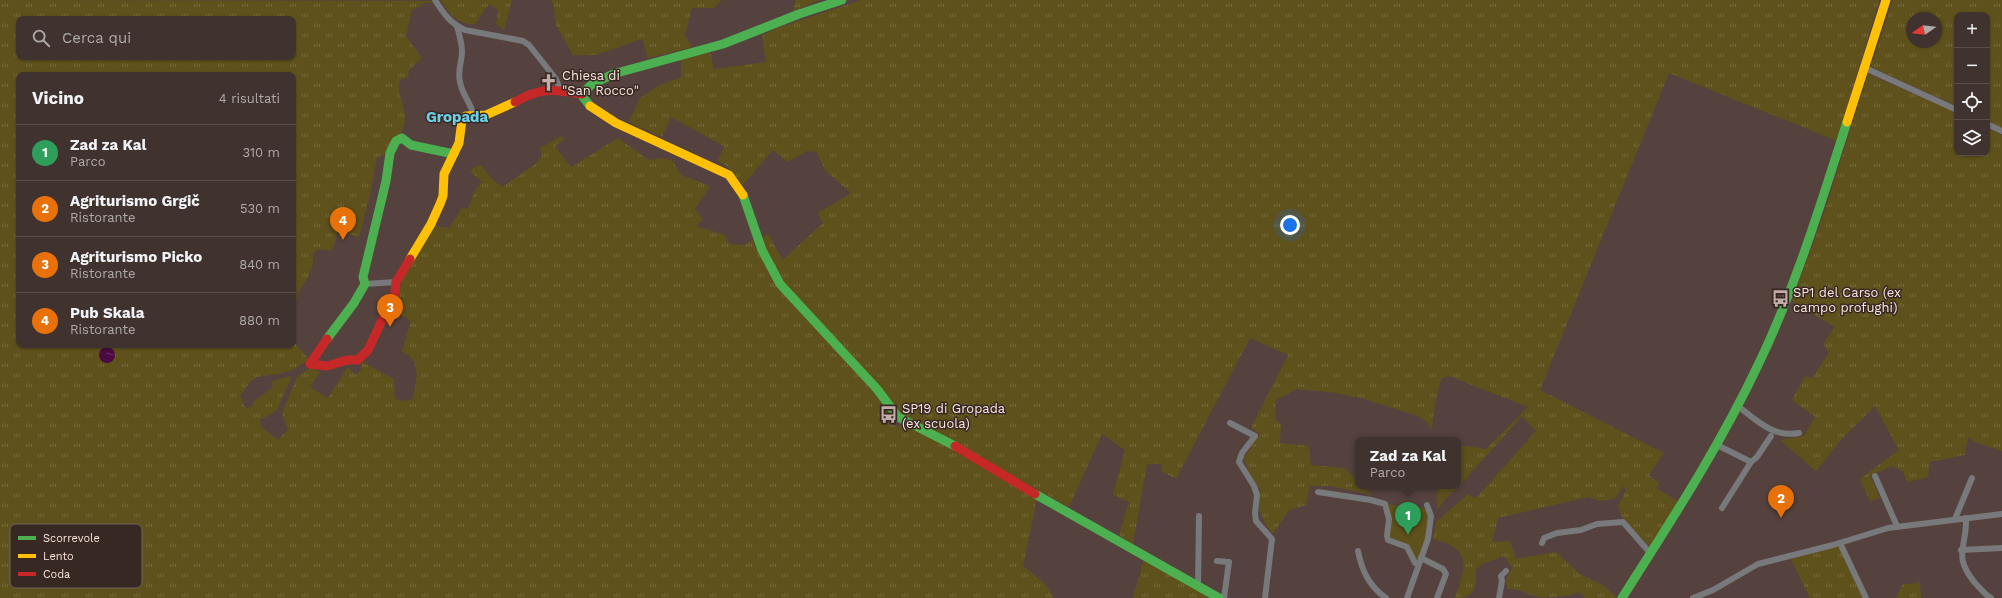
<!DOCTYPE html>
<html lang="it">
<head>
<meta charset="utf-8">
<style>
	body { margin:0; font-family:"Work Sans",sans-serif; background:#473a36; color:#f1f3f6 }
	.controls { position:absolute; right:12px; top:12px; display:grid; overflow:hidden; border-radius:8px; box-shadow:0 1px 3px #0004 }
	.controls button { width:36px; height:36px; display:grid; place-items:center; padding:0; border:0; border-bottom:1px solid #594d4a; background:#40322e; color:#f1f3f6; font:20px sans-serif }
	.compass { position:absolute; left:1906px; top:12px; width:36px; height:36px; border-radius:50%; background:#40322e; box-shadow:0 1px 3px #0004; rotate:256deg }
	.you { position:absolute; left:1290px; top:225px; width:14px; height:14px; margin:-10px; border:3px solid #fff; border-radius:50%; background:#1a73e8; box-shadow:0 0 0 6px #1a73e833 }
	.badge { display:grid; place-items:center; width:26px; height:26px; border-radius:50%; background:#bca0f2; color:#fff; font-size:13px; font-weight:700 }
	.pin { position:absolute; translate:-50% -33px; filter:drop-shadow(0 1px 2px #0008) }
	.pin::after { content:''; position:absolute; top:21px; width:14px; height:12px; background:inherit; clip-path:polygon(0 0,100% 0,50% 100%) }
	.popup { position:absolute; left:1355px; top:437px; width:106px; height:52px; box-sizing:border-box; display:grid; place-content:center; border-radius:8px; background:#40322e; filter:drop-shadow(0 1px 3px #0005); font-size:13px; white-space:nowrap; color:#aeaaaa }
	.popup b { font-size:15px; color:#f1f3f6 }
	.popup::after { content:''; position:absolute; left:50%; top:100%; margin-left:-8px; border:8px solid transparent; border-top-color:#40322e }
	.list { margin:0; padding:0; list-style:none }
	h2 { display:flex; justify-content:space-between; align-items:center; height:52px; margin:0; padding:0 16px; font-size:17px }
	h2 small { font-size:13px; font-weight:400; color:#aeaaaa }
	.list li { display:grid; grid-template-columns:26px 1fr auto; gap:12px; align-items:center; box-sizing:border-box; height:56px; padding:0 16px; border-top:1px solid #594d4a }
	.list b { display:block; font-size:15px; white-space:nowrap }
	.list p { margin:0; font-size:13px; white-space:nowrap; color:#aeaaaa }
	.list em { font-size:13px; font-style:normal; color:#aeaaaa }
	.icon { flex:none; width:22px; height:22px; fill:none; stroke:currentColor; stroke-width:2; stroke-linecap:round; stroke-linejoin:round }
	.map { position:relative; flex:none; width:2002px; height:598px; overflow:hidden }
	.search { position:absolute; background:#40322e; box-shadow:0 1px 3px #0004; left:16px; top:16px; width:280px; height:44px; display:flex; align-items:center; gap:10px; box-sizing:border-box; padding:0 14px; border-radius:8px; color:#aeaaaa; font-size:15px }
	.panel { position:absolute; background:#40322e; box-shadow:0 1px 3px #0004; left:16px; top:72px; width:280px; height:276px; border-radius:8px }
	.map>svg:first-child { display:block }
</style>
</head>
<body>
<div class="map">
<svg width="2002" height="598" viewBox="0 0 2002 598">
	<defs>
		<pattern id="grass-tufts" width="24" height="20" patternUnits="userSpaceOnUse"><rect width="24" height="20" fill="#5f511c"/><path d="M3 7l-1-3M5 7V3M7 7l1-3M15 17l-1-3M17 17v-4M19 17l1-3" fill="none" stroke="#776a3d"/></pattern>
		<pattern id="water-ripples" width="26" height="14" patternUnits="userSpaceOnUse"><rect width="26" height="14" fill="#4b0a41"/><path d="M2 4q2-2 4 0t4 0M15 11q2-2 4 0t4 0" fill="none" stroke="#662e5c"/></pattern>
	</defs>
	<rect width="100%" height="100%" fill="#55423e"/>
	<!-- grass -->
	<g fill="url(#grass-tufts)" fill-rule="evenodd">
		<path d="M0,0L432,1L430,4L428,2L412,10L406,36L422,58L409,70L408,77L400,80C396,94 406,106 405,120C405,133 391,145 385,155L377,157L371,190L359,237L338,231L332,251L318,249L313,254V264L307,279L298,292L293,314V75H19V345H293V341L309,359L295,369L279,374L257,377L250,382L240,396L246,409L253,405V402L273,387L271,381L292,376L277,410L260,420L261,426L278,440L288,430L282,413L297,377L311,367L320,372L310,387L328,398L348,367L355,375L361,370L362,362L394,379L395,399L404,401L413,399C416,381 423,359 402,352L411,321L393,309L405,272L435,226L449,228L462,208L468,209L475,190L482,182L470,171L474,167L481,165L492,179L502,187L537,163L542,155L540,148L561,136L565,139L555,146L571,167L618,138L649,160L663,158L672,160L681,175L710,186L695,209L703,220L696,226L725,235L729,244L744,245L753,240L770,274L885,405L894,426L904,425L938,440L1037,499L1023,566L1044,583L1054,598H0ZM19,19H293V57H19Z"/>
		<path d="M441,0H512L504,30L496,24L498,10L489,4L475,24C458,25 448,13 441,0Z"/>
		<path d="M551,0H721V1L714,8H692L685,36L692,47L648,58L642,39L596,55H573L556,25L554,6Z"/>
		<path d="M796,0H820L793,11Z"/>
		<path d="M862,0H1879L1837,141L1669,73L1540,390L1664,453L1649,475L1659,483L1656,488L1679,502L1650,547L1622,517L1618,506L1626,490L1623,486L1616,498L1602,501L1588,497L1498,518L1492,542L1510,541L1516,559L1556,552L1580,574L1603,585L1617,598H1585L1579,592C1567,597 1551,598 1538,597C1525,593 1521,589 1507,589L1506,580L1512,567L1504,556L1482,564L1476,570C1476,588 1476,598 1455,598C1466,565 1473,549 1433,539L1436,522L1468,494L1476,498L1536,431L1522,416L1461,484L1447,497L1437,510L1438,486H1458V445L1486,449L1528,407L1449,376L1441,379L1434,409L1432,430L1427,422L1418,416L1364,399L1336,393L1297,389L1276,400L1275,419L1281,424L1280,443L1309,446L1311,465L1345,468L1358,482V486H1362L1372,495L1331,486H1310L1306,505L1288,511L1273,534L1267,527L1259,509L1260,489L1248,471L1244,458L1260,434L1251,428L1288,355L1250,338L1176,479L1161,471L1162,464H1147L1133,544L1119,535L1129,502L1113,495L1125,450L1102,434L1069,507L903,415L881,388L783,282L770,262L762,239L768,234L783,260L823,223L818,213L851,193L826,171L816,152L807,151L787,162L773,150L743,185L728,167L718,161L724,146L671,117L662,137L629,122L640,98L658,86L681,77V59L710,52L714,69L766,62L762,36L777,28Z"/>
		<path d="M1893,0H2002V127L1987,121V15H1957V106L1871,67ZM1912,18H1936V42H1912Z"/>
		<path d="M1868,74L1957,113V153H1987V128L2002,135V451L1977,443L1968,437L1965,455L1930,462L1928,477L1907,482L1903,471L1892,466L1870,476L1880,498L1870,501L1860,479L1899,450L1875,406L1841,440L1816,471L1780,440L1804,436L1815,417L1792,400L1805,376L1812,378L1829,353L1823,344L1835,327L1792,301L1823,216Z"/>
		<path d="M1839,546L1864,598H1810L1791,559Z"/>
		<path d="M1144,559L1208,595V598H1133Z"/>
		<path d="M1920,582L1921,598H1896L1902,585Z"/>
	</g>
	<!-- green -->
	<path fill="#5f511c" d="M1385,504L1427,508C1435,527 1425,546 1418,564L1411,552L1388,540Z"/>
	<!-- water -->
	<circle fill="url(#water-ripples)" cx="107" cy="355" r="8"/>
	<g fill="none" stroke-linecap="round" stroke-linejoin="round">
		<!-- street -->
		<g stroke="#77797a" stroke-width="6">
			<path d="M435,0C443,13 451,24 465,30L523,41L529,45L556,79L560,90"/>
			<path d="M457,26C459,34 462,43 462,51C462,62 457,72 460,82C462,95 472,104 474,117"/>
			<path d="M1865,68L1957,110"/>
			<path d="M1987,124L2002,131"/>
			<path d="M365,284L396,282"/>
			<path d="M1738,406C1757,421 1774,438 1799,433"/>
			<path d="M1230,423L1255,436L1242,453L1239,462L1254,486L1257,495L1255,513L1256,521L1272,539L1265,598"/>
			<path d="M1717,445L1751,462"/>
			<path d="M1875,476L1897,526"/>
			<path d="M1318,492L1371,500L1385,504L1389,519L1387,536L1388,540L1407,547L1415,563L1418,564"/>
			<path d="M1722,508L1751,462L1757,457L1771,436"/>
			<path d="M1966,518C1967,548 1952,555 1975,583C1980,588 1985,595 1991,598"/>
			<path d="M1955,519L1972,478"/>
			<path d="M1542,543L1544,538L1557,533L1581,530L1597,524L1623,522L1651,554"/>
			<path d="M1840,543L1866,598"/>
			<path d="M1961,550L2002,548"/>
			<path d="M1358,551C1362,571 1369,586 1386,598"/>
			<path d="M1421,558L1443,569L1446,574L1437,598"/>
			<path d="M1217,561L1229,562L1224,598"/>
			<path d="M1198,586L1199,516"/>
			<path d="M1407,598L1428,539L1431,516L1427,505"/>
			<path d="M1499,598L1502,581L1501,576L1506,571"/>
			<path d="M1693,598L1713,590L1758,564L1833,545L1888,528L2002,514"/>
		</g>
		<!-- fast -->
		<g stroke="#4caf50" stroke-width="9">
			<path d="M590,106L583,97L585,91L591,85L613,74L723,44L799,14L842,0"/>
			<path d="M743,195L762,250L780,284L877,389L898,417L955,446"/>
			<path d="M327,339L354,303L365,284L363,277L386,181L390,153L396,141L402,138L411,145L454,154"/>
			<path d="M1035,494L1219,598"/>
			<path d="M1622,598C1671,521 1720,446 1759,363C1796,286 1821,203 1847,122"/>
		</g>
		<!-- slow -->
		<g stroke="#ffc107" stroke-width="9">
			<path d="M590,106L616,123L729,175L743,195"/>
			<path d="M1847,122L1886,0"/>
			<path d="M410,259L431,224L440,204L443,196L444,174L459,143L462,120L466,116L486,115L515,102"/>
		</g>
		<!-- jam -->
		<g stroke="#c62828" stroke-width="9">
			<path d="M515,102C541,87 554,89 582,94"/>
			<path d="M327,339L310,364L327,366L347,360H358L368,350L395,293L396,282L410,259"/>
			<path d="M955,446L1035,494"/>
		</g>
	</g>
	<!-- icons -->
	<defs>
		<symbol id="church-bare" viewBox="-9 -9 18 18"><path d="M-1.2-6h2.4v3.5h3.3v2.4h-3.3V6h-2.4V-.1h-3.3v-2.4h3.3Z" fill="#c1aca7" stroke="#382824" stroke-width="2.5" paint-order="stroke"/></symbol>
		<symbol id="bus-bare" viewBox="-9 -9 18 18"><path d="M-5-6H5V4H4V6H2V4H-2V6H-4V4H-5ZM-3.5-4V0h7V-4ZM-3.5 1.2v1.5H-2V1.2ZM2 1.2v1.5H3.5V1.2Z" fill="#c1aca7" stroke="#382824" stroke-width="2.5" paint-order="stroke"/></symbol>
	</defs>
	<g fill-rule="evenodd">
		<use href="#church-bare" x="536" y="70" width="25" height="25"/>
		<use href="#bus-bare" x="1768" y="286" width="25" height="25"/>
		<use href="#bus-bare" x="876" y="402" width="25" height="25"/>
	</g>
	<g text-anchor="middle" stroke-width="3" stroke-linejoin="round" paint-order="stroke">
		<!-- poi labels -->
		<g font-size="13" fill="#fbe5df" stroke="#382824" text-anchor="start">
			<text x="562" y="80">Chiesa di<tspan x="562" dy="15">"San Rocco"</tspan></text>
			<text x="1793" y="297">SP1 del Carso (ex<tspan x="1793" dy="15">campo profughi)</tspan></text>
			<text x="902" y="413">SP19 di Gropada<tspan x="902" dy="15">(ex scuola)</tspan></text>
		</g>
		<!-- quarter labels -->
		<g font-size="15" font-weight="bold" fill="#6ad0e7" stroke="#382824">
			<text x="457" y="122">Gropada</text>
		</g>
	</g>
	<!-- legend -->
	<rect x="10" y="524" width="132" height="64" rx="6" fill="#382824" stroke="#72615c" stroke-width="1"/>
	<rect x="18" y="536" width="18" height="4" fill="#4caf50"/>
	<rect x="18" y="554" width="18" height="4" fill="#ffc107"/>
	<rect x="18" y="572" width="18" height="4" fill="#c62828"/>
	<g font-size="11" fill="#fbe5df">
		<text x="43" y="542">Scorrevole</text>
		<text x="43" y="560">Lento</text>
		<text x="43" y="578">Coda</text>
	</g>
</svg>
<div class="controls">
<button>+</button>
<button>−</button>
<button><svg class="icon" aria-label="locate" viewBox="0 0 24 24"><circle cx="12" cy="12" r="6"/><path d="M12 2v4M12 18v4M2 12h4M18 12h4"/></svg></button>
<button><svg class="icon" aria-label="layers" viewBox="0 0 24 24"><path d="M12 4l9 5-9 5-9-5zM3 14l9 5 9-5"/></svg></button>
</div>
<svg class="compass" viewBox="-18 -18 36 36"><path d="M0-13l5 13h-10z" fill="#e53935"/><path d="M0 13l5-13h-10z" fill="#aeaaaa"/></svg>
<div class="you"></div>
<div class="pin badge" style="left:1408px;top:535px;background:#2e9e5b">1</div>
<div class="popup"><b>Zad za Kal</b>Parco</div>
<div class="pin badge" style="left:1781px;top:518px;background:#e8710a">2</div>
<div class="pin badge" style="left:390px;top:327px;background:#e8710a">3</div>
<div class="pin badge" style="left:343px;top:240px;background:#e8710a">4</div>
<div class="search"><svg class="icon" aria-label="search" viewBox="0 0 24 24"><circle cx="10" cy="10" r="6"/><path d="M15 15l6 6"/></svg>Cerca qui</div>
<section class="panel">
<h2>Vicino<small>4 risultati</small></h2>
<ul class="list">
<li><span class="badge" style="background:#2e9e5b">1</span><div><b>Zad za Kal</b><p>Parco</p></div><em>310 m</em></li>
<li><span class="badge" style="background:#e8710a">2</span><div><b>Agriturismo Grgič</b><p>Ristorante</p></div><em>530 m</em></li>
<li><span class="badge" style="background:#e8710a">3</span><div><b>Agriturismo Picko</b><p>Ristorante</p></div><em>840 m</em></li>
<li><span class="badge" style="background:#e8710a">4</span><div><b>Pub Skala</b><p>Ristorante</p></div><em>880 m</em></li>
</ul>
</section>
</div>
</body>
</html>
